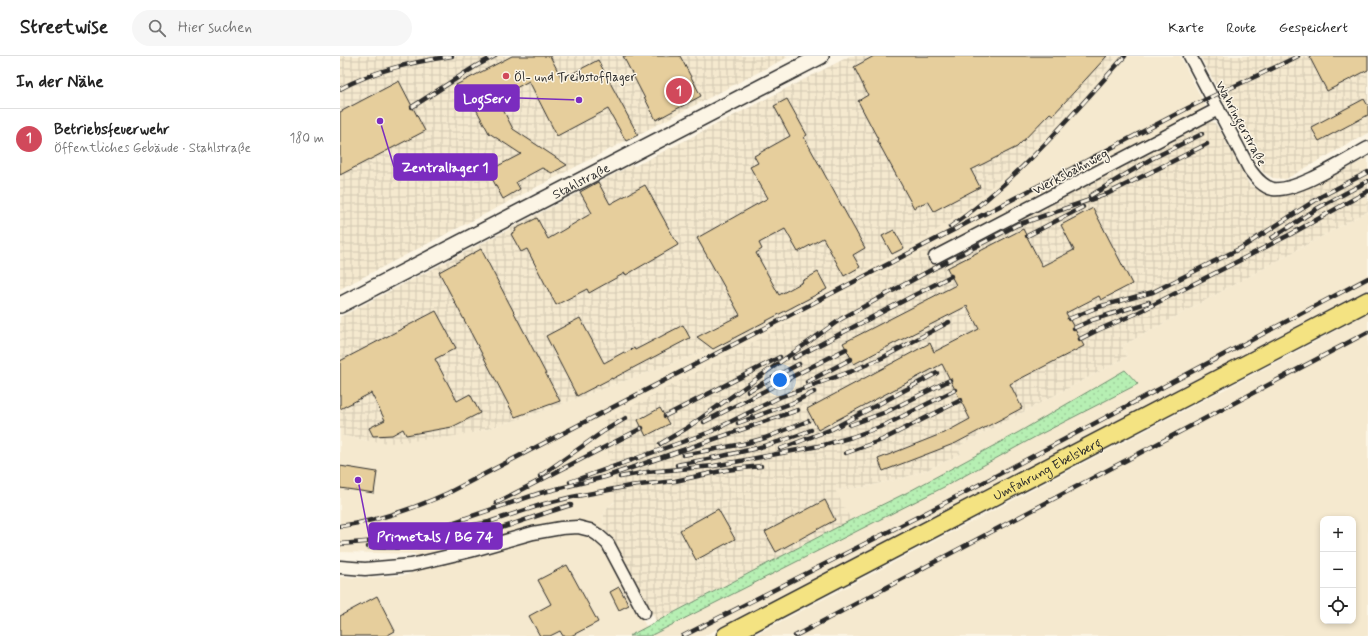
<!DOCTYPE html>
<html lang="de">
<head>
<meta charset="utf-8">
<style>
	body { margin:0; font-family:Mynerve,sans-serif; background:#f6f6f6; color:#222 }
	.controls { position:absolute; right:12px; bottom:12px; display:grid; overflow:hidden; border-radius:8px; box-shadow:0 2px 6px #0003 }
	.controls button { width:36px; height:36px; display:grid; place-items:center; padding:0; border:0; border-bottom:1px solid #e0e0e0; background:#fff; color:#222; font:20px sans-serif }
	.you { position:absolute; left:440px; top:324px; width:14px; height:14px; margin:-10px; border:3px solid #fff; border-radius:50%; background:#1a73e8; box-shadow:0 0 0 6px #1a73e833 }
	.badge { display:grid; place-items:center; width:26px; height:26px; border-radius:50%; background:#d1495b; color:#fff; font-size:13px; font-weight:700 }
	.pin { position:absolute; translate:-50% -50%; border:2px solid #fff; box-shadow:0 1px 4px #0006 }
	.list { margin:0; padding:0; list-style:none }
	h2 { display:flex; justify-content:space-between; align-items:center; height:52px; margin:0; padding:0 16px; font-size:17px }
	h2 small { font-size:13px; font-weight:400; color:#767676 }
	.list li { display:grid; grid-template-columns:26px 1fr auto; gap:12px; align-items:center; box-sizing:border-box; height:60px; padding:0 16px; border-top:1px solid #e0e0e0 }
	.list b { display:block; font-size:15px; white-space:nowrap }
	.list p { margin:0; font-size:13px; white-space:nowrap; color:#767676 }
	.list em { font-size:13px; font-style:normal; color:#767676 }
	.icon { flex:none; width:22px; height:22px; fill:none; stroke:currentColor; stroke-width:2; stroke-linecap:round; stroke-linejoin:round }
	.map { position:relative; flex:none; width:1028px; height:580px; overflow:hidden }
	header { display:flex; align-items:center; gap:24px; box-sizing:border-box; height:56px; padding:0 20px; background:#fff; border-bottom:1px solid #e0e0e0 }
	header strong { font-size:19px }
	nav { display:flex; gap:22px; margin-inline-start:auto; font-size:14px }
	.search { width:280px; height:36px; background:#f6f6f6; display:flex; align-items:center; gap:10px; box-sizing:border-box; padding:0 14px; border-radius:22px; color:#767676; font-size:15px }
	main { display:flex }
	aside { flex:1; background:#fff }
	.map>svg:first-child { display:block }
</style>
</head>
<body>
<header>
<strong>Streetwise</strong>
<div class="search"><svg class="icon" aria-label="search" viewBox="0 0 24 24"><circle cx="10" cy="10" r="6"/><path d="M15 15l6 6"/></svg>Hier suchen</div>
<nav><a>Karte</a><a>Route</a><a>Gespeichert</a></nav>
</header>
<main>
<aside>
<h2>In der Nähe<small></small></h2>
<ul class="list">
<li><span class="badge">1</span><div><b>Betriebsfeuerwehr</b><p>Öffentliches Gebäude · Stahlstraße</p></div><em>180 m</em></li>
</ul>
</aside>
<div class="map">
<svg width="1028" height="580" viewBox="0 0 1028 580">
	<defs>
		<pattern id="industrial-grid" width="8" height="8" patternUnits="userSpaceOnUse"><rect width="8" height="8" fill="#f5e9cf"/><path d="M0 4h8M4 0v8" fill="none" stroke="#d2c8b2"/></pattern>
		<pattern id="green-dots" width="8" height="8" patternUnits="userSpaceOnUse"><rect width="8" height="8" fill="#b6efb3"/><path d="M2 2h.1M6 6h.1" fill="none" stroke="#9dcd9a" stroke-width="1.8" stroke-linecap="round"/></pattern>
	</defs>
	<rect width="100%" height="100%" fill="#fcf5e5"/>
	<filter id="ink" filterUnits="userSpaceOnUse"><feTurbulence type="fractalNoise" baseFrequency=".025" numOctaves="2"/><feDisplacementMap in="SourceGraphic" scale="8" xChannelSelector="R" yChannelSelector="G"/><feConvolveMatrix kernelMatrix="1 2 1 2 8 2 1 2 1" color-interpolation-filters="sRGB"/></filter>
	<g filter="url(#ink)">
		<!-- built -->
		<g fill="#f5e9cf" fill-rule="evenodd">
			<path d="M778,0H840L865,49L864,53L859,58L595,194L589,192L268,451L264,458L263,465L265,473L270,481L251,468L241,465H224L194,471L112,495L78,502L74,498L0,496V379L29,385L137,376L189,360L390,286L769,11Z"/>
			<path d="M1028,101V129L1016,108Z"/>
			<path d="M1028,155V233L813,347L364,580H0V521L27,522L67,519L82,511L120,504L186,485L206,480L238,477L247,478L256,483L263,490L306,570L510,464L494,434L524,431L566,421L587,414L621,398L617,391L787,301L782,290Z"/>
			<path d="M1028,257V580H413L964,292ZM983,463H1013V565H983Z"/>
		</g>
		<!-- industrial -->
		<g fill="url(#industrial-grid)">
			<path d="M0,0H450L0,233Z"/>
			<path d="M510,0H778L683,104L617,160L585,182L390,286L189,360L137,376L103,382L49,387L29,385L0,379V261L292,109L295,110Z"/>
			<path d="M860,0H1028V77L946,123L933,122L923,116Z"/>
			<path d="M871,65L875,67L882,78L909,128L921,136L932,139H945L961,135L1016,108L1028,129V155L782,290L787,301L617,391L621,398L587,414L566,421L524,431L495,434L511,464L316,565L265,473L263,465L264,458L268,451L275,446L264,365L589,192L609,201L863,67Z"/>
		</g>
		<!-- green -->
		<path fill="url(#green-dots)" stroke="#708d6f" d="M785,314L798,328L695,381L604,431L310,580H289L511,464L568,436L679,376Z"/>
		<!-- building -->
		<g fill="#e6ce9c" stroke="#2b2b2b">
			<path d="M172,0H210L222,23L258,4L298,79L286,85L268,53L217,80L189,25L157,42L173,73L227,109L212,117L202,112L176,126L180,133L163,143L148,115L181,98L149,77L136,53L134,54L129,43L125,45L116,29Z"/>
			<path d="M283,0H340L361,40L316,64Z"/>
			<path d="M534,0H767L713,59L710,57L677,91L631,114L640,131L594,155L588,145L574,152L537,84L538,83L518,45L528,39L514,11Z"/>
			<path d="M969,0H1028V14L987,35Z"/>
			<path d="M59,25L85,75L0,119V56Z"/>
			<path d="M447,43L467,79L464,81L525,192L513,199L520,211L504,220L483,182L458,196L445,173L419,187L422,193L416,197L439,239L463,226L462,225L478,216L487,233L373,293L357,281L400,259L357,182L428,142L410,111L418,107L414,100L450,80L434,50Z"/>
			<path d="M1024,43L1028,50V59L979,85L971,71Z"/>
			<path d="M258,126L270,148L305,129L338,189L286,219L285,217L249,237L247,233L216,249L187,193L181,196L171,178L176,175L175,173L197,162L208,183L252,157L240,136Z"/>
			<path d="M753,152L792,228L761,244L759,240L726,257L744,290L670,328L682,352L616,387L543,415L538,403L606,376L630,363L602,308L478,374L467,353L590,287L594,296L639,273L627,250L514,308L503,287L616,229L607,212L683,173L702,210L734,194L721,169Z"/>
			<path d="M554,174L564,192L552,198L542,180Z"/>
			<path d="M141,193L220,345L175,361L99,216Z"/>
			<path d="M96,255L116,292L95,303L117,345L130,338L140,357L112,371L66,379L63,373L52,379L33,380L29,372L45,364L31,337L0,353V305Z"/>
			<path d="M240,262L264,307L284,296V298L294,292L295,294L343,269L350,282L272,323V322L237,340L206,280Z"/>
			<path d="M320,352L329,368L306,380L298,364Z"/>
			<path d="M0,410L37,416L34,437L0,432Z"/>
			<path d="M485,444L495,464L436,496L425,476Z"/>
			<path d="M378,453L395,483L356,504L340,474Z"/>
			<path d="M227,509L258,566L231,580H223L220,575L210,580H200L189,560L211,548L198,524Z"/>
			<path d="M279,531L289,549L279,554L270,536Z"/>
			<path d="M37,540L55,575L46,580H0V560Z"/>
		</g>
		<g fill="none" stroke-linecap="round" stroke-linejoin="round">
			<defs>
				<g id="minor">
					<path d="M850,0L910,114C916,122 923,131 933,133C957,136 1006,104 1028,92"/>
					<path d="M595,201L878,53"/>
					<path d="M0,511L25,513L71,509L130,495L193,477L221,472L238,471L250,474L258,479L268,488L304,556"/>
				</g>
				<g id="tertiary">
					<path id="s1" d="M0,249L481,0"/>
				</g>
				<g id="primary">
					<path id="s2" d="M386,580L1028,245"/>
				</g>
			</defs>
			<!-- minor casing -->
			<use href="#minor" stroke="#2b2b2b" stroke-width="15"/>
			<!-- tertiary casing -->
			<use href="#tertiary" stroke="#2b2b2b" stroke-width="18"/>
			<!-- primary casing -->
			<use href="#primary" stroke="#2b2b2b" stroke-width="21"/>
			<!-- minor -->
			<use href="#minor" stroke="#fcf5e5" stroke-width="12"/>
			<!-- tertiary -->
			<use href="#tertiary" stroke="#fcf5e5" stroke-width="15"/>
			<!-- primary -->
			<use href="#primary" stroke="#f4e382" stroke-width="18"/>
			<defs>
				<g id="rail">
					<path d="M0,33C35,14 73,6 112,0"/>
					<path d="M72,51L136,10L155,0"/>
					<path d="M750,140L811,103L862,78"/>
					<path d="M610,171C677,125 731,60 785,0"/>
					<path d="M687,180L743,151"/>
					<path d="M932,182L978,152L1028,125"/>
					<path d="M729,263L758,251L813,236L901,192L982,140L1028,116"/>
					<path d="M734,272L752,264L809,246"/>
					<path d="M740,283L758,274L795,258L951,178L1028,135"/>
					<path d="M454,302L611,220"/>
					<path d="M467,326L511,303"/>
					<path d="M408,335L459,308"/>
					<path d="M325,360L440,301"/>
					<path d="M364,366L506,293"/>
					<path d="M398,367L452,347L474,336"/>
					<path d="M510,369L546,356L610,324"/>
					<path d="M320,388L347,372L501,263L589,215L677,169L767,138L867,88"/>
					<path d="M440,393L492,373L597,317"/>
					<path d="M506,397L542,384L621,344"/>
					<path d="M343,399L403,388L425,382L468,365"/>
					<path d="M337,409C383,400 428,392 471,374"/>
					<path d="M200,420L264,375L286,362"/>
					<path d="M280,421L307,416L374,410L484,389L512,381L545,369L615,334"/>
					<path d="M230,426L370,376L440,341L512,315L542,302L609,266"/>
					<path d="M156,447L302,372"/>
					<path d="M0,470C38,465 73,453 108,437L848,52C884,34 921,19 958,0"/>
					<path d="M99,476L149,466L204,448L232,441L290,430L335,425L386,414L421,410"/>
					<path d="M0,488L37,485L88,475L200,437L265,421L458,354"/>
					<path d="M28,491C61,493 96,491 129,482C163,473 196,459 231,449"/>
					<path d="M343,580L599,450L1028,222"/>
					<path d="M455,580L1028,276"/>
				</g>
			</defs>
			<!-- rail casing -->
			<use href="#rail" stroke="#2b2b2b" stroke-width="4.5"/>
			<!-- rail -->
			<use href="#rail" stroke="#fcf5e5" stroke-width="3" stroke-dasharray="9" stroke-linecap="butt"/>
		</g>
	</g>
	<!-- markers -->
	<circle fill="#d1495b" stroke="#fcf5e5" stroke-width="1.5" cx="166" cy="20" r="4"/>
	<g text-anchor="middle" stroke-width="3" stroke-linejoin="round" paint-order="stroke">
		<!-- poi labels -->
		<g font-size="13" fill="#2b2b2b" stroke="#fcf5e5" text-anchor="start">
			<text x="174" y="25">Öl- und Treibstofflager</text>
		</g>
		<!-- street labels -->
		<g font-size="13" fill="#2b2b2b" stroke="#fcf5e5">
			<text transform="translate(902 67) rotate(62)" y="5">Wahringerstraße</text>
			<text transform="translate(730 115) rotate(-28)" y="5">Werksbahnweg</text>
			<text dy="5" stroke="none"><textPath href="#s1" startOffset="271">Stahlstraße</textPath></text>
			<text dy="5" stroke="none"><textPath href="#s2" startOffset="362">Umfahrung Ebelsberg</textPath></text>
		</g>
	</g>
	<!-- callouts -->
	<path fill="none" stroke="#7b2cbf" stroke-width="1.5" d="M239 44L179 42M40 65L54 111M18 424L29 480"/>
	<g fill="#7b2cbf" stroke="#fcf5e5" stroke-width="1.5">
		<circle cx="239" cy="44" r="4"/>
		<circle cx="40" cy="65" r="4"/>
		<circle cx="18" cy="424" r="4"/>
	</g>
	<g fill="#7b2cbf" stroke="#7b2cbf" stroke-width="1.5">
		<rect x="115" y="29" width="64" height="26" rx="4"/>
		<rect x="54" y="98" width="103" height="26" rx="4"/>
		<rect x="29" y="467" width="133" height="26" rx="4"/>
	</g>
	<g font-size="14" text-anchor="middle" font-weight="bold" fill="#fff">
		<text x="147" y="47">LogServ</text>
		<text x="105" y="116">Zentrallager 1</text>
		<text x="95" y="485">Primetals / BG 74</text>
	</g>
</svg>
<div class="controls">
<button>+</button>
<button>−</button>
<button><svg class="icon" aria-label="locate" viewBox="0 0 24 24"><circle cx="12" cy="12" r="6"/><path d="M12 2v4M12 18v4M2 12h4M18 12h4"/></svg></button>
</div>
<div class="you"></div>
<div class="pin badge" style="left:339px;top:35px">1</div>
</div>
</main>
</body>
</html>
